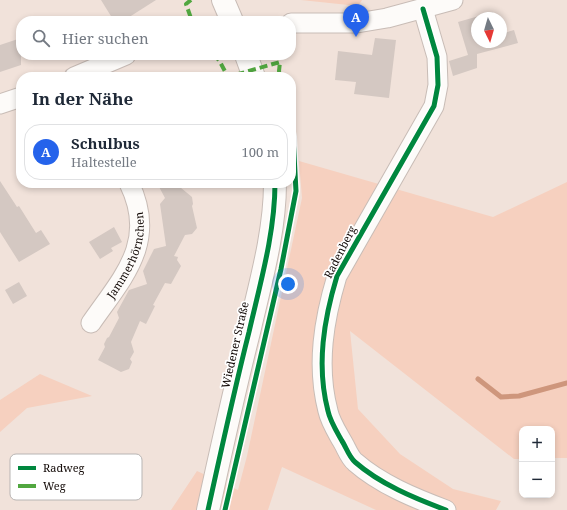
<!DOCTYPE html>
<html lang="de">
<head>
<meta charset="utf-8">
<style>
	body { margin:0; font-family:"Noto Serif",serif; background:#f6f6f7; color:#1f2937 }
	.controls { position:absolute; right:12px; bottom:12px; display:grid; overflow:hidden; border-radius:8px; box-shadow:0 2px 6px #0003 }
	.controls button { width:36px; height:36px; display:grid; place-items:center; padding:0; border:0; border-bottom:1px solid #e0e1e3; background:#fff; color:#1f2937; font:20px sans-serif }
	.compass { position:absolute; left:471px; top:12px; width:36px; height:36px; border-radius:50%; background:#fff; box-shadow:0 2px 6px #0003; rotate:175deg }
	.you { position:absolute; left:288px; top:284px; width:14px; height:14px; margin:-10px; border:3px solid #fff; border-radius:50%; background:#1a73e8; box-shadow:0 0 0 6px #1a73e833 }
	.badge { display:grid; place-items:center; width:26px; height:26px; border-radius:50%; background:#2563eb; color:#fff; font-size:13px; font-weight:700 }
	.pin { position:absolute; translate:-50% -33px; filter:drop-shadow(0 1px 2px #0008) }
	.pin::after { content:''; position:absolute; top:21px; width:14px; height:12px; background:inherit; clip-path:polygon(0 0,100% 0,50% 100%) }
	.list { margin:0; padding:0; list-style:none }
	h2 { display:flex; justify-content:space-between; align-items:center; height:52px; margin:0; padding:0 16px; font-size:17px }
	h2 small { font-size:13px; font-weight:400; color:#747a83 }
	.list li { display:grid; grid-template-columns:26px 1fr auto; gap:12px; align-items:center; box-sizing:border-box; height:56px; margin:0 8px 8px; padding:0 8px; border:1px solid #e0e1e3; border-radius:16px }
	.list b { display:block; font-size:15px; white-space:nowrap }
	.list p { margin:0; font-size:13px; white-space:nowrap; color:#747a83 }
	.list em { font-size:13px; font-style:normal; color:#747a83 }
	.icon { flex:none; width:22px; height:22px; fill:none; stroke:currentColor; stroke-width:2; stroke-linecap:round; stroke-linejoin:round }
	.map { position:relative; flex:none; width:567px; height:510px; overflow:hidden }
	.search { position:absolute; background:#fff; box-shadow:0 2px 6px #0003; left:16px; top:16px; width:280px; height:44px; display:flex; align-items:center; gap:10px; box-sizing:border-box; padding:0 14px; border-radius:16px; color:#747a83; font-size:15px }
	.panel { position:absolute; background:#fff; box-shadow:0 2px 6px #0003; left:16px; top:72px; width:280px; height:116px; border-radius:16px }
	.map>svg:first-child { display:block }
</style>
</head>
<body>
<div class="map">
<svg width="567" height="510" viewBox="0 0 567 510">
	<rect width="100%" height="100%" fill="#f1e2da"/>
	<!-- green -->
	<g fill="#f6d0bf">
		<path d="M301,0H362L358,6Z"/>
		<path d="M299,161L493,217L567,182V458H552V429H522V459H514L350,331L358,409L400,454L453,489L501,501L496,510H376L282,467L268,510H171L197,471L238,490L247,456L302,198Z"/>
		<path d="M40,374L92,396L27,408L0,432V400Z"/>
	</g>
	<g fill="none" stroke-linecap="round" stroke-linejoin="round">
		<!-- stream -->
		<path stroke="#ce967c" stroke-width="5" d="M478,379L501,397L519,396L567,383"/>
	</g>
	<!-- building -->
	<g fill="#d4c8c2">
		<path d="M101,0H156L123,21H114Z"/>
		<path d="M493,12L494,18H477V42H501V34L514,30L518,43L477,54V68L453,76L449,61L468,55L458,22Z"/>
		<path d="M21,38V65L0,72V45Z"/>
		<path d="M375,38L396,40L389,98L354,94L356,82L335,80L338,51L372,55Z"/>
		<path d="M0,181L17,207L19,206L36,233L41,230L50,244L19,262L0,232Z"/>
		<path d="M157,183H175L192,197L193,204L192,206L197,228L192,234L185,235L174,256L178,257L177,260L181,266L171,284L165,283L153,305L155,306L146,324L140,321L131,342L134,352L130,359L132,362L129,369L121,372L98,360L105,347L104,344L107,338L109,337L119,318L117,312L129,290L147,284L143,271L154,249L166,246L160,204L165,198Z"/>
		<path d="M114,227L122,242L111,248L113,251L100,259L89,242Z"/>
		<path d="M19,282L27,296L13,304L5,290Z"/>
	</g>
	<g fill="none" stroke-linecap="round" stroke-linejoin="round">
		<defs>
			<g id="street">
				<path d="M423,9L437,57L438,85L434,106L337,276C324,319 316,365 328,411C330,421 337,432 342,441C346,447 349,457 355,462C380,484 414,498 446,510"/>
				<path d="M291,23H357L387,18L453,0"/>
				<path d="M74,77L126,55"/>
				<path d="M0,104L21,97"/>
				<path id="s1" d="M91,323C123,277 158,242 129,183"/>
			</g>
			<g id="secondary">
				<path d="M223,0L232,21"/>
				<path d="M246,55L254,77"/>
				<path d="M208,510C221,451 234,391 249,332C260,284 275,233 275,183"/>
			</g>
		</defs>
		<!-- street casing -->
		<use href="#street" stroke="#c8bcb6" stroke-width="21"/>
		<!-- secondary casing -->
		<use href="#secondary" stroke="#c8bcb6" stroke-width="24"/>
		<!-- street -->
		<use href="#street" stroke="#fdfbf9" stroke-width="19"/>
		<!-- secondary -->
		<use href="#secondary" stroke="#fdfbf9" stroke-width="22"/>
		<!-- quiet -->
		<g stroke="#51a740" stroke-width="4" stroke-dasharray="8 4" stroke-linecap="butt">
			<path d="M191,0L186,4L192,21"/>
			<path d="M213,55L219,60L228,77L280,62L279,71L280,77"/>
		</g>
		<defs>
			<g id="cycleway">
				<path d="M423,9L437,57L438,85L434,106L337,276C324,319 316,365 328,411C330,421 337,432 342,441C346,447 349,457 355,462C380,484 414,498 446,510"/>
				<path d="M208,510C221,451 234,391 249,332C260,284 275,233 275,183"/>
				<path d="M225,510L281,269L296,191L293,137L291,127"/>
			</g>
		</defs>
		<!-- cycleway casing -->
		<use href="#cycleway" stroke="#fff" stroke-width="8"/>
		<!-- cycleway -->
		<use href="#cycleway" stroke="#00873e" stroke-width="5"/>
	</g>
	<g text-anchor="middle" stroke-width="3.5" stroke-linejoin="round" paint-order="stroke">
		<!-- street labels -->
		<g font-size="11" fill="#120906" stroke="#fff">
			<text transform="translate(340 252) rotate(-63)" y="4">Radenberg</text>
			<text dy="4" stroke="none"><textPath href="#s1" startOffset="78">Jammerhörnchen</textPath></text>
			<text transform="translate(235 345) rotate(-77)" y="4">Wiedener Straße</text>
		</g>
	</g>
	<!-- legend -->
	<rect x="10" y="454" width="132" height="46" rx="6" fill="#fff" stroke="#b8b5b4" stroke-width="1"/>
	<rect x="18" y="466" width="18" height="4" fill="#00873e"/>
	<rect x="18" y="484" width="18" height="4" fill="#51a740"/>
	<g font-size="11" fill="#120906">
		<text x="43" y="472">Radweg</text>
		<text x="43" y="490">Weg</text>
	</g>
</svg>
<div class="controls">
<button>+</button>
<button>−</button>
</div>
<svg class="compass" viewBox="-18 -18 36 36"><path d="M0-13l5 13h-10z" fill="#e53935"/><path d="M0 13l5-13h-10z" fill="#747a83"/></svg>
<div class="you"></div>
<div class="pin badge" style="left:356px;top:37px">A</div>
<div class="search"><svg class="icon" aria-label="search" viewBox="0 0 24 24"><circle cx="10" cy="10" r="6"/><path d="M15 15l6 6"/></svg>Hier suchen</div>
<section class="panel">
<h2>In der Nähe<small></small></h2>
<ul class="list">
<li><span class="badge">A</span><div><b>Schulbus</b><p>Haltestelle</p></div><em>100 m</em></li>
</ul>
</section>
</div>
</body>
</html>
